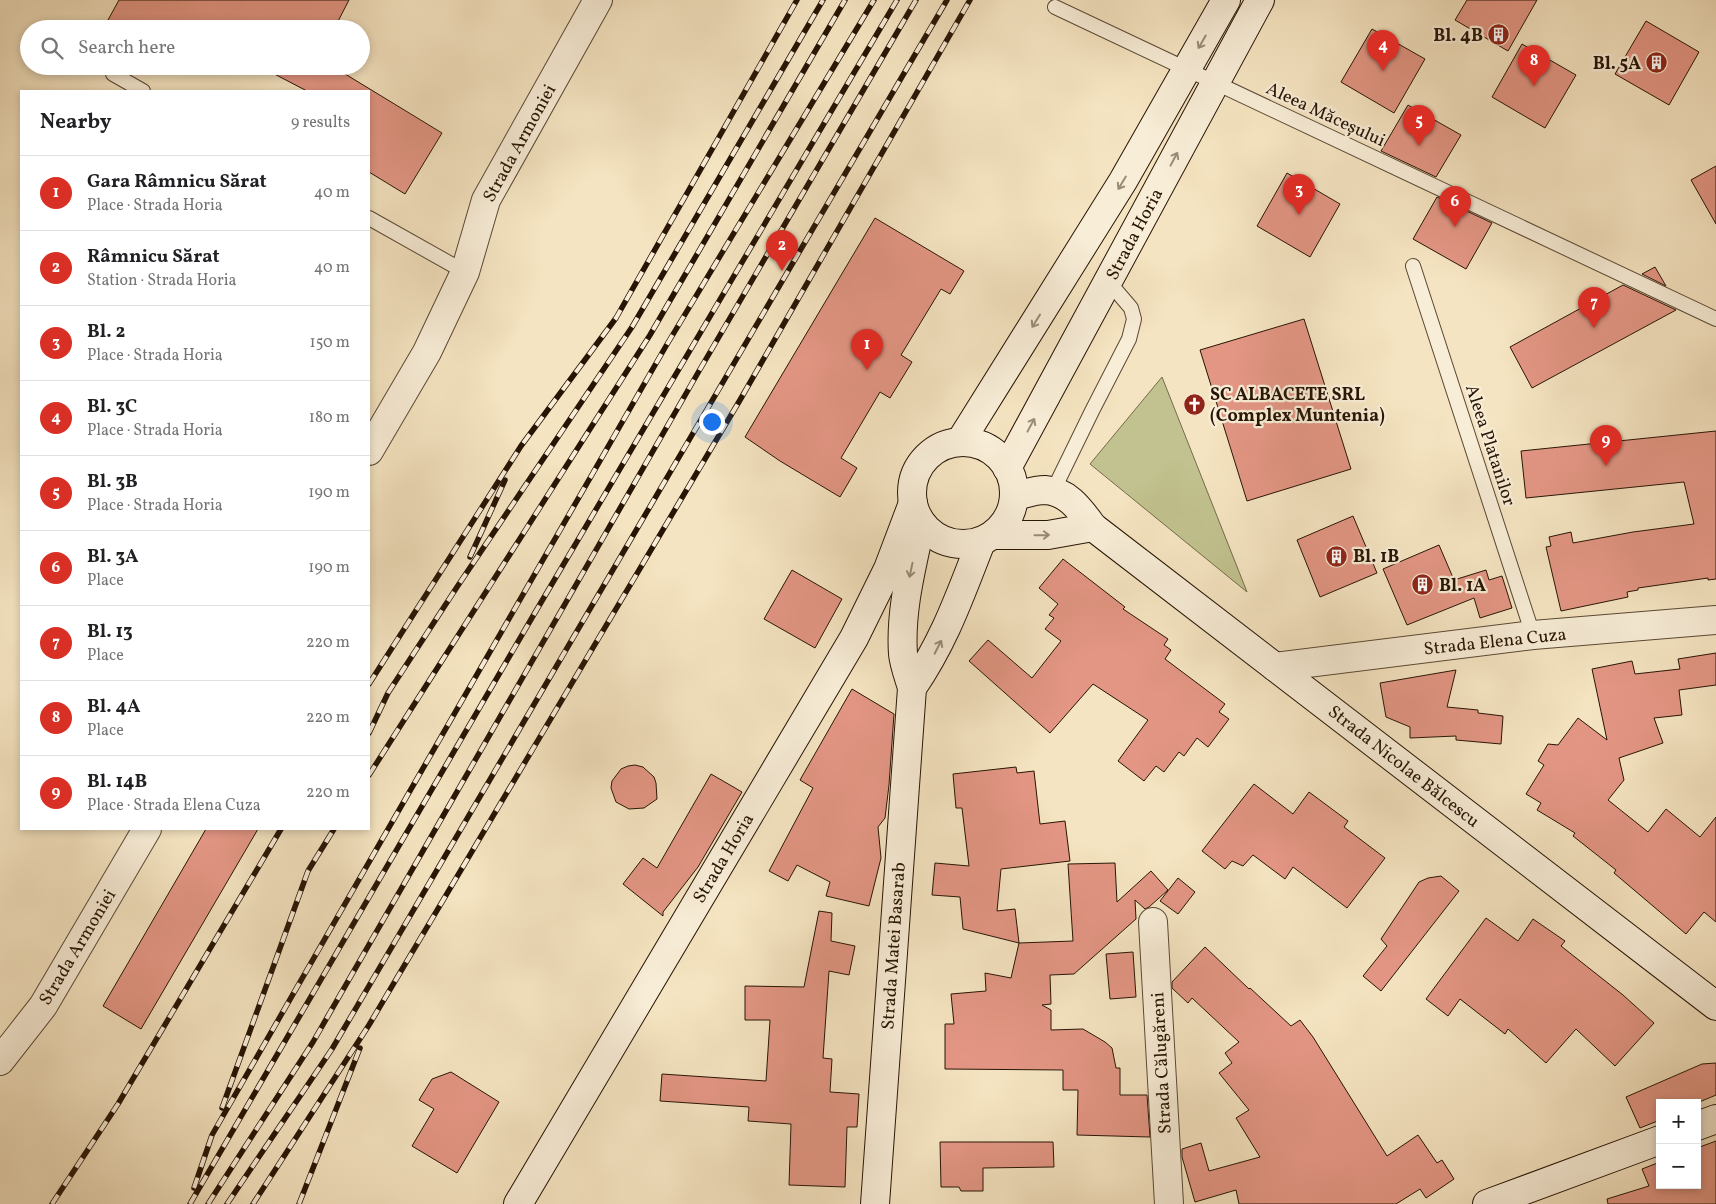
<!DOCTYPE html>
<html lang="en">
<head>
<meta charset="utf-8">
<style>
	body { margin:0; font-family:Vollkorn,serif; background:#f6f6f6; color:#202124 }
	.controls { position:absolute; right:15px; bottom:15px; display:grid; overflow:hidden; border-radius:0px; box-shadow:0 2px 8px #0003 }
	.controls button { width:45px; height:45px; display:grid; place-items:center; padding:0; border:0; border-bottom:1px solid #e0e0e0; background:#fff; color:#202124; font:25px sans-serif }
	.you { position:absolute; left:711px; top:421px; width:18px; height:18px; margin:-12px; border:4px solid #fff; border-radius:50%; background:#1a73e8; box-shadow:0 0 0 8px #1a73e833 }
	.badge { display:grid; place-items:center; width:32px; height:32px; border-radius:50%; background:#d93025; color:#fff; font-size:16px; font-weight:700 }
	.pin { position:absolute; translate:-50% -41px; filter:drop-shadow(0 1px 2px #0008) }
	.pin::after { content:''; position:absolute; top:26px; width:18px; height:15px; background:inherit; clip-path:polygon(0 0,100% 0,50% 100%) }
	.list { margin:0; padding:0; list-style:none }
	h2 { display:flex; justify-content:space-between; align-items:center; height:65px; margin:0; padding:0 20px; font-size:21px }
	h2 small { font-size:16px; font-weight:400; color:#757577 }
	.list li { display:grid; grid-template-columns:32px 1fr auto; gap:15px; align-items:center; box-sizing:border-box; height:75px; padding:0 20px; border-top:1px solid #e0e0e0 }
	.list b { display:block; font-size:19px; white-space:nowrap }
	.list p { margin:0; font-size:16px; white-space:nowrap; color:#757577 }
	.list em { font-size:16px; font-style:normal; color:#757577 }
	.icon { flex:none; width:28px; height:28px; fill:none; stroke:currentColor; stroke-width:2; stroke-linecap:round; stroke-linejoin:round }
	.map { position:relative; flex:none; width:1716px; height:1204px; overflow:hidden }
	.search { position:absolute; background:#fff; box-shadow:0 2px 8px #0003; left:20px; top:20px; width:350px; height:55px; display:flex; align-items:center; gap:12px; box-sizing:border-box; padding:0 18px; border-radius:28px; color:#757577; font-size:19px }
	.panel { position:absolute; background:#fff; box-shadow:0 2px 8px #0003; left:20px; top:90px; width:350px; height:740px; border-radius:0px }
	.map>svg:first-child { display:block }
</style>
</head>
<body>
<div class="map">
<svg width="1716" height="1204" viewBox="0 0 1716 1204">
	<rect width="100%" height="100%" fill="#f5e4c1"/>
	<filter id="stains"><feTurbulence type="fractalNoise" baseFrequency=".004" numOctaves="4"/><feColorMatrix values="0 0 0 0 .2 0 0 0 0 .09 0 0 0 0 .02 0 0 0 .5 -.17"/></filter>
	<radialGradient id="worn" r=".72"><stop offset=".6" stop-color="#630" stop-opacity="0"/><stop offset="1" stop-color="#630" stop-opacity=".3"/></radialGradient>
	<!-- green -->
	<path fill="#c1c28f" stroke="#746b4a" d="M1162,377L1247,592L1090,464Z"/>
	<!-- building -->
	<g fill="#e39684" stroke="#271404">
		<path d="M119,0H349L334,29H103Z"/>
		<path d="M1467,0H1537L1508,51L1455,20Z"/>
		<path d="M1646,21L1699,52L1669,105L1615,74Z"/>
		<path d="M1372,29L1425,59L1394,113L1341,82Z"/>
		<path d="M1522,44L1576,75L1545,128L1492,97Z"/>
		<path d="M259,66H332L442,133L405,194L369,172V91H307Z"/>
		<path d="M1408,105L1461,135L1436,177L1381,151Z"/>
		<path d="M1716,166V224L1691,180Z"/>
		<path d="M1287,173L1340,204L1310,257L1257,226Z"/>
		<path d="M1437,197L1492,223L1466,269L1413,239Z"/>
		<path d="M875,218L964,271L950,294L941,289L901,355L912,362L890,398L880,392L841,458L857,468L840,497L780,461L745,437Z"/>
		<path d="M1655,267L1666,286L1642,274Z"/>
		<path d="M1623,285L1676,310L1532,388L1510,347Z"/>
		<path d="M1304,319L1351,469L1247,501L1200,350Z"/>
		<path d="M1716,431V579L1708,580V578L1638,588V590L1627,592L1628,597L1561,611L1546,547L1551,546L1549,537L1571,532L1573,543L1633,532L1694,524L1684,482L1526,498L1521,451Z"/>
		<path d="M1353,516L1377,573L1320,597L1297,540Z"/>
		<path d="M1439,545L1454,580L1486,570L1489,580L1502,576L1512,608L1480,618L1474,598L1407,625L1383,569Z"/>
		<path d="M1063,559L1125,607L1123,609L1168,639L1164,645L1171,650L1165,659L1225,704L1219,712L1229,719L1208,747L1197,738L1184,756L1179,752L1164,772L1156,766L1144,781L1118,761L1148,720L1093,684L1050,733L969,661L988,640L1032,678L1061,641L1045,629L1054,618L1049,615L1058,604L1039,588Z"/>
		<path d="M792,570L842,599L815,648L764,619Z"/>
		<path d="M1716,653V685L1679,690L1682,715L1654,718L1663,743L1619,758L1624,780L1608,800L1648,832L1666,809L1700,837L1716,817V922L1704,912L1686,934L1614,873L1616,870L1573,836L1575,833L1537,810L1541,803L1526,794L1544,765L1538,761L1548,744L1558,745L1578,718L1607,740L1592,669L1632,661L1635,674L1680,669L1678,659Z"/>
		<path d="M1456,670L1447,707L1478,710V713L1503,716L1501,744L1456,740V736L1410,738V727L1386,717L1380,683Z"/>
		<path d="M852,689L894,714L889,785L885,818L878,827L881,858L869,906L826,896L830,882L797,865L788,881L769,871L813,788L800,780Z"/>
		<path d="M635,765L643,767L654,777L656,783L657,799L644,808L629,809L616,802L611,788L612,781L621,769L628,766Z"/>
		<path d="M1016,767L1017,773L1034,771L1040,824L1065,821L1070,861L1001,869L997,911L1015,909L1019,943L963,929L960,897L932,895L935,863L969,866L962,808H956L953,774Z"/>
		<path d="M711,774L742,792L698,867L663,912V916L623,884L643,858L657,868Z"/>
		<path d="M1254,784L1293,814L1309,792L1348,821L1344,827L1385,858L1347,908L1293,867L1285,879L1253,855L1243,866L1232,861L1225,869L1202,851Z"/>
		<path d="M206,829H258L141,1029L103,1006Z"/>
		<path d="M1115,863L1117,902L1151,871L1168,890L1149,907L1145,909L1135,900L1136,919L1074,974L1050,975L1051,1004L1042,1005L1051,1010V1030L1083,1029L1105,1042L1112,1048L1116,1068H1120V1095H1147L1150,1137L1077,1135L1078,1090H1063V1070L945,1069V1024H954L951,994L986,991L985,973L1011,978L1019,943L1073,941L1068,864Z"/>
		<path d="M1441,876L1459,891L1381,991L1363,976L1387,946L1381,939L1419,882L1428,878Z"/>
		<path d="M1178,878L1195,892L1178,914L1160,901Z"/>
		<path d="M819,911L832,913L831,941L855,946L849,975L829,971L823,1058L832,1059L830,1092L859,1094L857,1127H847L845,1187L789,1185L791,1124L748,1121L749,1107L660,1101L662,1074L766,1081L770,1020H745V986L804,987Z"/>
		<path d="M1486,918L1518,941L1533,919L1565,941L1561,946L1623,995L1654,1023L1615,1066L1576,1029L1546,1063L1508,1029L1505,1034L1460,999L1448,1016L1426,999Z"/>
		<path d="M1205,947L1249,989L1250,988L1291,1026L1300,1020L1313,1037L1387,1156L1418,1135L1437,1163L1442,1160L1454,1179L1426,1198L1420,1189L1396,1204H1239L1236,1190L1195,1202L1182,1157V1149L1201,1143L1209,1171L1260,1157L1236,1118L1249,1110L1219,1073L1232,1063L1225,1053L1239,1042L1192,998L1188,1003L1172,988V982Z"/>
		<path d="M1133,952L1136,997L1110,999L1106,954Z"/>
		<path d="M1716,1063V1095L1697,1103H1660V1120L1640,1128L1626,1097L1702,1064Z"/>
		<path d="M451,1072L499,1102L457,1173L412,1146L434,1109L419,1100L432,1079Z"/>
		<path d="M1716,1141V1204H1608L1607,1199L1649,1186L1642,1169L1660,1162V1185H1697V1148Z"/>
		<path d="M940,1142H1053L1054,1167L983,1168V1191H961L959,1187H941Z"/>
	</g>
	<g fill="none" stroke-linecap="round" stroke-linejoin="round">
		<defs>
			<g id="lane">
				<path d="M1055,7L1716,319"/>
				<path d="M113,74L143,91"/>
				<path d="M369,218L465,272"/>
				<path d="M1413,266L1533,635"/>
				<path d="M1053,491L1092,411L1129,339L1134,319L1131,308L1108,281"/>
			</g>
			<g id="street">
				<path d="M369,451L427,352L465,272L486,200L598,0"/>
				<path d="M1275,667L1533,635L1716,620"/>
				<path d="M1153,922L1169,1204"/>
				<path d="M0,1061L43,1006L147,829"/>
			</g>
			<g id="secondary">
				<circle cx="963" cy="493" r="51"/>
				<path d="M960,442L1123,181L1226,0"/>
				<path d="M1007,468L1260,0"/>
				<path d="M1015,496C1024,494 1035,490 1045,490C1068,491 1081,511 1093,527L1716,1006"/>
				<path d="M994,535H1048L1093,527"/>
				<path d="M912,688C945,640 960,595 981,542"/>
				<path d="M1697,1126L1716,1119"/>
				<path d="M518,1204L854,638L888,569L913,503"/>
				<path d="M875,1204L912,688C909,677 904,665 903,654C900,610 912,566 921,523"/>
				<path d="M1487,1204L1660,1140"/>
			</g>
		</defs>
		<!-- lane casing -->
		<use href="#lane" stroke="#5a4833" stroke-width="16"/>
		<!-- street casing -->
		<use href="#street" stroke="#5a4833" stroke-width="30"/>
		<!-- secondary casing -->
		<use href="#secondary" stroke="#271404" stroke-width="30"/>
		<!-- lane -->
		<use href="#lane" stroke="#f8edd7" stroke-width="14"/>
		<!-- street -->
		<use href="#street" stroke="#f8edd7" stroke-width="28"/>
		<!-- secondary -->
		<use href="#secondary" stroke="#f8edd7" stroke-width="28"/>
		<defs>
			<g id="rail">
				<path d="M470,557L505,480"/>
				<path d="M369,684L521,446L616,318L797,0"/>
				<path d="M369,733L388,693L457,587L632,327L823,0"/>
				<path d="M369,775L650,335L845,0"/>
				<path d="M222,1108L308,871L334,829"/>
				<path d="M194,1188L212,1135L666,346L874,0"/>
				<path d="M52,1204L118,1104L281,829"/>
				<path d="M190,1204L533,616L897,0"/>
				<path d="M208,1204L313,1042L699,371L916,0"/>
				<path d="M227,1204L332,1049L947,0"/>
				<path d="M253,1204L369,1025L740,400L970,0"/>
				<path d="M299,1204L360,1048"/>
			</g>
		</defs>
		<!-- rail casing -->
		<use href="#rail" stroke="#271404" stroke-width="5.5"/>
		<!-- rail -->
		<use href="#rail" stroke="#f8edd7" stroke-width="4" stroke-dasharray="11" stroke-linecap="butt"/>
	</g>
	<!-- one-way arrows -->
	<defs><path id="oneway-shaft" d="M-6 0H5M1.5-3L5.5 0L1.5 3" fill="none" stroke-width="1.6" stroke-linecap="round" stroke-linejoin="round" transform="scale(1.25)"/></defs>
	<g stroke="#9a8b78">
		<use href="#oneway-shaft" transform="translate(1202 42) rotate(120)"/>
		<use href="#oneway-shaft" transform="translate(1174 159) rotate(-62)"/>
		<use href="#oneway-shaft" transform="translate(1122 183) rotate(121)"/>
		<use href="#oneway-shaft" transform="translate(1036 321) rotate(122)"/>
		<use href="#oneway-shaft" transform="translate(1031 425) rotate(-62)"/>
		<use href="#oneway-shaft" transform="translate(1042 535) rotate(-1)"/>
		<use href="#oneway-shaft" transform="translate(911 570) rotate(102)"/>
		<use href="#oneway-shaft" transform="translate(938 647) rotate(-63)"/>
	</g>
	<!-- icons -->
	<defs>
		<symbol id="building-disc" viewBox="-11 -11 22 22"><circle r="9.5" fill="#8f2418" stroke="#f8edd7"/><path d="M-4-6H4V6H1V3H-1V6H-4ZM-2.5-4.3h1.7v1.8h-1.7ZM.8-4.3h1.7v1.8H.8ZM-2.5-1h1.7V.8h-1.7ZM.8-1h1.7V.8H.8Z" fill="#fff"/></symbol>
		<symbol id="church-disc" viewBox="-11 -11 22 22"><circle r="9.5" fill="#8f2418" stroke="#f8edd7"/><path d="M-1.2-6h2.4v3.5h3.3v2.4h-3.3V6h-2.4V-.1h-3.3v-2.4h3.3Z" fill="#fff"/></symbol>
	</defs>
	<g fill-rule="evenodd">
		<use href="#building-disc" x="1486" y="22" width="25" height="25"/>
		<use href="#building-disc" x="1644" y="50" width="25" height="25"/>
		<use href="#church-disc" x="1182" y="392" width="25" height="25"/>
		<use href="#building-disc" x="1324" y="544" width="25" height="25"/>
		<use href="#building-disc" x="1410" y="572" width="25" height="25"/>
	</g>
	<g text-anchor="middle" stroke-width="4.5" stroke-linejoin="round" paint-order="stroke">
		<!-- poi labels -->
		<g font-size="18" font-weight="bold" fill="#271404" stroke="#f8edd7" text-anchor="start">
			<text x="1483" y="41" text-anchor="end">Bl. 4B</text>
			<text x="1641" y="69" text-anchor="end">Bl. 5A</text>
			<text x="1210" y="400">SC ALBACETE SRL<tspan x="1210" dy="21">(Complex Muntenia)</tspan></text>
			<text x="1353" y="562">Bl. 1B</text>
			<text x="1439" y="591">Bl. 1A</text>
		</g>
		<!-- street labels -->
		<g font-size="18" fill="#271404" stroke="#f8edd7">
			<text transform="translate(1326 114) rotate(25)" y="6">Aleea Măceșului</text>
			<text transform="translate(519 143) rotate(-61)" y="6">Strada Armoniei</text>
			<text transform="translate(1134 234) rotate(-62)" y="6">Strada Horia</text>
			<text transform="translate(1491 445) rotate(72)" y="6">Aleea Platanilor</text>
			<text transform="translate(1495 641) rotate(-6)" y="6">Strada Elena Cuza</text>
			<text transform="translate(1404 766) rotate(38)" y="6">Strada Nicolae Bălcescu</text>
			<text transform="translate(723 858) rotate(-59)" y="6">Strada Horia</text>
			<text transform="translate(893 946) rotate(-86)" y="6">Strada Matei Basarab</text>
			<text transform="translate(77 947) rotate(-59)" y="6">Strada Armoniei</text>
			<text transform="translate(1161 1063) rotate(-93)" y="6">Strada Călugăreni</text>
		</g>
	</g>
	<rect width="100%" height="100%" filter="url(#stains)"/>
	<rect width="100%" height="100%" fill="url(#worn)"/>
</svg>
<div class="controls">
<button>+</button>
<button>−</button>
</div>
<div class="you"></div>
<div class="pin badge" style="left:867px;top:370px">1</div>
<div class="pin badge" style="left:782px;top:271px">2</div>
<div class="pin badge" style="left:1299px;top:215px">3</div>
<div class="pin badge" style="left:1383px;top:71px">4</div>
<div class="pin badge" style="left:1419px;top:146px">5</div>
<div class="pin badge" style="left:1455px;top:227px">6</div>
<div class="pin badge" style="left:1594px;top:328px">7</div>
<div class="pin badge" style="left:1534px;top:86px">8</div>
<div class="pin badge" style="left:1606px;top:466px">9</div>
<div class="search"><svg class="icon" aria-label="search" viewBox="0 0 24 24"><circle cx="10" cy="10" r="6"/><path d="M15 15l6 6"/></svg>Search here</div>
<section class="panel">
<h2>Nearby<small>9 results</small></h2>
<ul class="list">
<li><span class="badge">1</span><div><b>Gara Râmnicu Sărat</b><p>Place · Strada Horia</p></div><em>40 m</em></li>
<li><span class="badge">2</span><div><b>Râmnicu Sărat</b><p>Station · Strada Horia</p></div><em>40 m</em></li>
<li><span class="badge">3</span><div><b>Bl. 2</b><p>Place · Strada Horia</p></div><em>150 m</em></li>
<li><span class="badge">4</span><div><b>Bl. 3C</b><p>Place · Strada Horia</p></div><em>180 m</em></li>
<li><span class="badge">5</span><div><b>Bl. 3B</b><p>Place · Strada Horia</p></div><em>190 m</em></li>
<li><span class="badge">6</span><div><b>Bl. 3A</b><p>Place</p></div><em>190 m</em></li>
<li><span class="badge">7</span><div><b>Bl. 13</b><p>Place</p></div><em>220 m</em></li>
<li><span class="badge">8</span><div><b>Bl. 4A</b><p>Place</p></div><em>220 m</em></li>
<li><span class="badge">9</span><div><b>Bl. 14B</b><p>Place · Strada Elena Cuza</p></div><em>220 m</em></li>
</ul>
</section>
</div>
</body>
</html>
